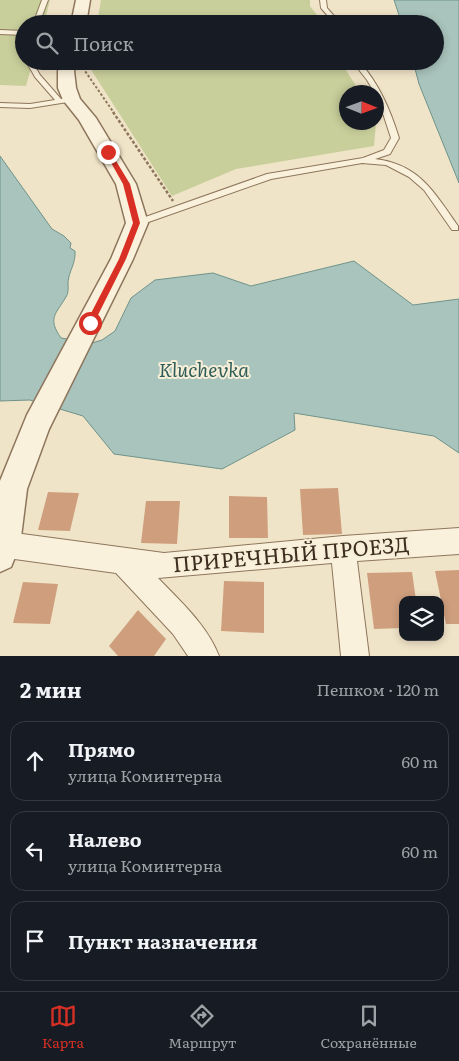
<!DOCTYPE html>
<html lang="ru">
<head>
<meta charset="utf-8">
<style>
	body { margin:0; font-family:Literata,serif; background:#20242c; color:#f1f3f6 }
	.controls { position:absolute; right:15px; bottom:15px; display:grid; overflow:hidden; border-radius:10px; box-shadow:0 2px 8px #0003 }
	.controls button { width:45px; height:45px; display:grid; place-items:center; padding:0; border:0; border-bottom:1px solid #363941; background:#171b24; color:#f1f3f6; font:25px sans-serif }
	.compass { position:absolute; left:339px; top:85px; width:45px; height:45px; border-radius:50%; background:#171b24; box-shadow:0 2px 8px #0003; rotate:91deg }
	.stop { position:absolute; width:15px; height:15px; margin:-11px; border:4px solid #d93025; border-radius:50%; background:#fff }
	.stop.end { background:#d93025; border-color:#fff; box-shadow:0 1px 5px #0008 }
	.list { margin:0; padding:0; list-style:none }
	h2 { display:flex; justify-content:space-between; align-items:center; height:65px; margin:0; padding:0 20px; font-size:21px }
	h2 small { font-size:16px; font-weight:400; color:#9ea1a6 }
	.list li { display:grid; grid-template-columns:32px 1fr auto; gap:15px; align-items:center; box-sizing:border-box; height:80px; margin:0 10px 10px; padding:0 10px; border:1px solid #363941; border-radius:15px }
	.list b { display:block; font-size:19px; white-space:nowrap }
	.list p { margin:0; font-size:16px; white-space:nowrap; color:#9ea1a6 }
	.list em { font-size:16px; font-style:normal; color:#9ea1a6 }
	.icon { flex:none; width:28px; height:28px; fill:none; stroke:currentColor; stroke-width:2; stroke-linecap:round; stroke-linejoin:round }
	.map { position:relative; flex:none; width:459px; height:656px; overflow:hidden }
	.search { position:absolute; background:#171b24; box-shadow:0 2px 8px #0003; left:15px; right:15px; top:15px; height:55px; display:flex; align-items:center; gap:12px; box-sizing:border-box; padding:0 18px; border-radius:28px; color:#9ea1a6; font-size:19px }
	.sheet { height:335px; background:#171b24 }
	nav { display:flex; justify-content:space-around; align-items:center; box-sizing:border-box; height:70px; border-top:1px solid #363941; background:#171b24; font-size:14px; color:#9ea1a6 }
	nav a { display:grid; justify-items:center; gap:2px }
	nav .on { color:#d93025 }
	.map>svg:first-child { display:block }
</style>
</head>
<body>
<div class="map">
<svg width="459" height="656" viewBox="0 0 459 656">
	<rect width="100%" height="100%" fill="#f0e4c8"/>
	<!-- green -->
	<g fill="#c9cf9b">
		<path d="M0,0H50L44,24H24V61H33L26,86L0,85Z"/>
		<path d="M101,0H310V6L324,24H97Z"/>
		<path d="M91,61H340L360,92H346V122L376,123L374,146L236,169L172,196L90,68Z"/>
	</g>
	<!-- water -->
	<g fill="#a9c4bc" stroke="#6f938a">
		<path d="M394,0H459V183L419,84L413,61H435V24H402Z"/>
		<path d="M0,156L52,229L64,236L71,243L70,248L75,251C76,263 69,271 68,282C68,287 69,292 66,297C56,314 47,318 61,338L92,343L102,340L115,331L131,298L155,280L213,273L251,286L354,261L413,305L459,299V453L434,436L294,413L295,430L222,469L114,454L83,416L30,400L0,401Z"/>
	</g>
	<!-- building -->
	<g fill="#cf9f7d">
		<path d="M338,488L342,534L303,535L300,489Z"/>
		<path d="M48,492L79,493L70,531L38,530Z"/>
		<path d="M229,496L267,497L268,538H229Z"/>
		<path d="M146,501H180L177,544L141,543Z"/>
		<path d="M459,570V624H446L435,571Z"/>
		<path d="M412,572L416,600H403V628L374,629L367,573Z"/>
		<path d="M224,581L264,582V633L221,631Z"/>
		<path d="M23,582L58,584L50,624L13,623Z"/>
		<path d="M138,610L166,639L154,656H118L109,646Z"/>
	</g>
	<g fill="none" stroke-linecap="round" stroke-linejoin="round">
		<defs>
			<g id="service">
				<path d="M42,0H48L39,24H33Z"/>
				<path d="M320,0H326L327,8L341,24H335L321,8Z"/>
				<path d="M0,30L24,31V35L0,34Z"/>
				<path d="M26,61H32L40,75L61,99L72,98L76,100L74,101L30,108L0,107V103L30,104L55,100L35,77Z"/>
				<path d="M352,61H359C379,84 390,109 399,138L390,154L375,159C419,164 434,192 458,226V230H452L424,190L409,177L386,165L362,163L271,179L140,225H134L133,223L134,221L267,174L363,158L384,150L391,138L376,92H374L367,80Z"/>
			</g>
			<path id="minor" d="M459,528V554L357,561L369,656H341L332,563L158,578C181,602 207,625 219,656H188L173,634L116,573L0,557V531L164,553L343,536Z"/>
			<g id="tertiary">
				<path d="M76,0H90L86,24H71Z"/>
				<path d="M62,61H78L74,71L76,88L80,99L96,118L136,184L148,223L133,259L49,429L27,489L20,545L11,567L0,572V481L27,415L111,259L126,223L116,184L79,120L63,100L58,88V71Z"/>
			</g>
		</defs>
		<!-- service casing -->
		<use href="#service" stroke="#8d765c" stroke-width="2"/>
		<!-- minor casing -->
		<use href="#minor" stroke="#8d765c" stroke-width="2"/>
		<!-- tertiary casing -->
		<use href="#tertiary" stroke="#8d765c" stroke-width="3"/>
		<!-- path-far1 -->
		<path stroke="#8d765c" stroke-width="2" stroke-dasharray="2.5 2" stroke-linecap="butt" d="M85,67V71L114,113"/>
		<!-- path -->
		<path stroke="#8d765c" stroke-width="2.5" stroke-dasharray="3 2" stroke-linecap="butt" d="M113,112L173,201"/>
		<!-- service -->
		<use href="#service" fill="#faf1dc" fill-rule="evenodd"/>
		<!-- minor -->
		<use href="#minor" fill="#faf1dc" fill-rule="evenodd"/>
		<!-- tertiary -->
		<use href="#tertiary" fill="#faf1dc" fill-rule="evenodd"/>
	</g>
	<!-- route -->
	<path fill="#d93025" d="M108,150L110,151L130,184L140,223L126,259L93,325L90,326L86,323L119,259L133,223L123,184L105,152Z"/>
	<g text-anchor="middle" stroke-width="4" stroke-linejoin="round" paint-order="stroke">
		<!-- water labels -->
		<g font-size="19" font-style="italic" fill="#2f5d5a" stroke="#f7eed8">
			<text x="204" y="377">Kluchevka</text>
		</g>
		<!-- near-street labels -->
		<g font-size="21" fill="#3d2e20" stroke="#f7eed8">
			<text transform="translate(291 555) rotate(-5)" y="7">ПРИРЕЧНЫЙ ПРОЕЗД</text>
		</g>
	</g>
</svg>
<div class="controls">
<button><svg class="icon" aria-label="layers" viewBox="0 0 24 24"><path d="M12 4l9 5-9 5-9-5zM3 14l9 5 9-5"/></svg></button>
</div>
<svg class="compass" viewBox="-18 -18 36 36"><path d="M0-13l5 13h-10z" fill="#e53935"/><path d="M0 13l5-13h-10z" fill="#9ea1a6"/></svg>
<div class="stop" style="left:90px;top:323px"></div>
<div class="stop end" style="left:108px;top:152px"></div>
<div class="search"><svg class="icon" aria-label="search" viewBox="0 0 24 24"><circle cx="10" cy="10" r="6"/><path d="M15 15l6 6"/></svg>Поиск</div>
</div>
<section class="sheet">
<h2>2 мин<small>Пешком · 120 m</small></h2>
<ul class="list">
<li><svg class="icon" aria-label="ahead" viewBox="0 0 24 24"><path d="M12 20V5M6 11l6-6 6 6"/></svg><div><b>Прямо</b><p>улица Коминтерна</p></div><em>60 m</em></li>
<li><svg class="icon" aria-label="left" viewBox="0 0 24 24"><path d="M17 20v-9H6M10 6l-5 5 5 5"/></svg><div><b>Налево</b><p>улица Коминтерна</p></div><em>60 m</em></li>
<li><svg class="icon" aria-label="arrive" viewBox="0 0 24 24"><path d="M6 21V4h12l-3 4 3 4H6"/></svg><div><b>Пункт назначения</b></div></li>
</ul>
</section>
<nav>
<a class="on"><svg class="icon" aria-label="map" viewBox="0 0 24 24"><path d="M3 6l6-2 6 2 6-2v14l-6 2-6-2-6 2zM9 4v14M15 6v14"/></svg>Карта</a>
<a><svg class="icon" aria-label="directions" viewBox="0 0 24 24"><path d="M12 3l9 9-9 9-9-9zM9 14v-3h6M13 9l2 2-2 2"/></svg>Маршрут</a>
<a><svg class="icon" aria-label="saved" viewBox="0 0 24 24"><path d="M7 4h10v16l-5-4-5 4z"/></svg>Сохранённые</a>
</nav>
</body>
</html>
